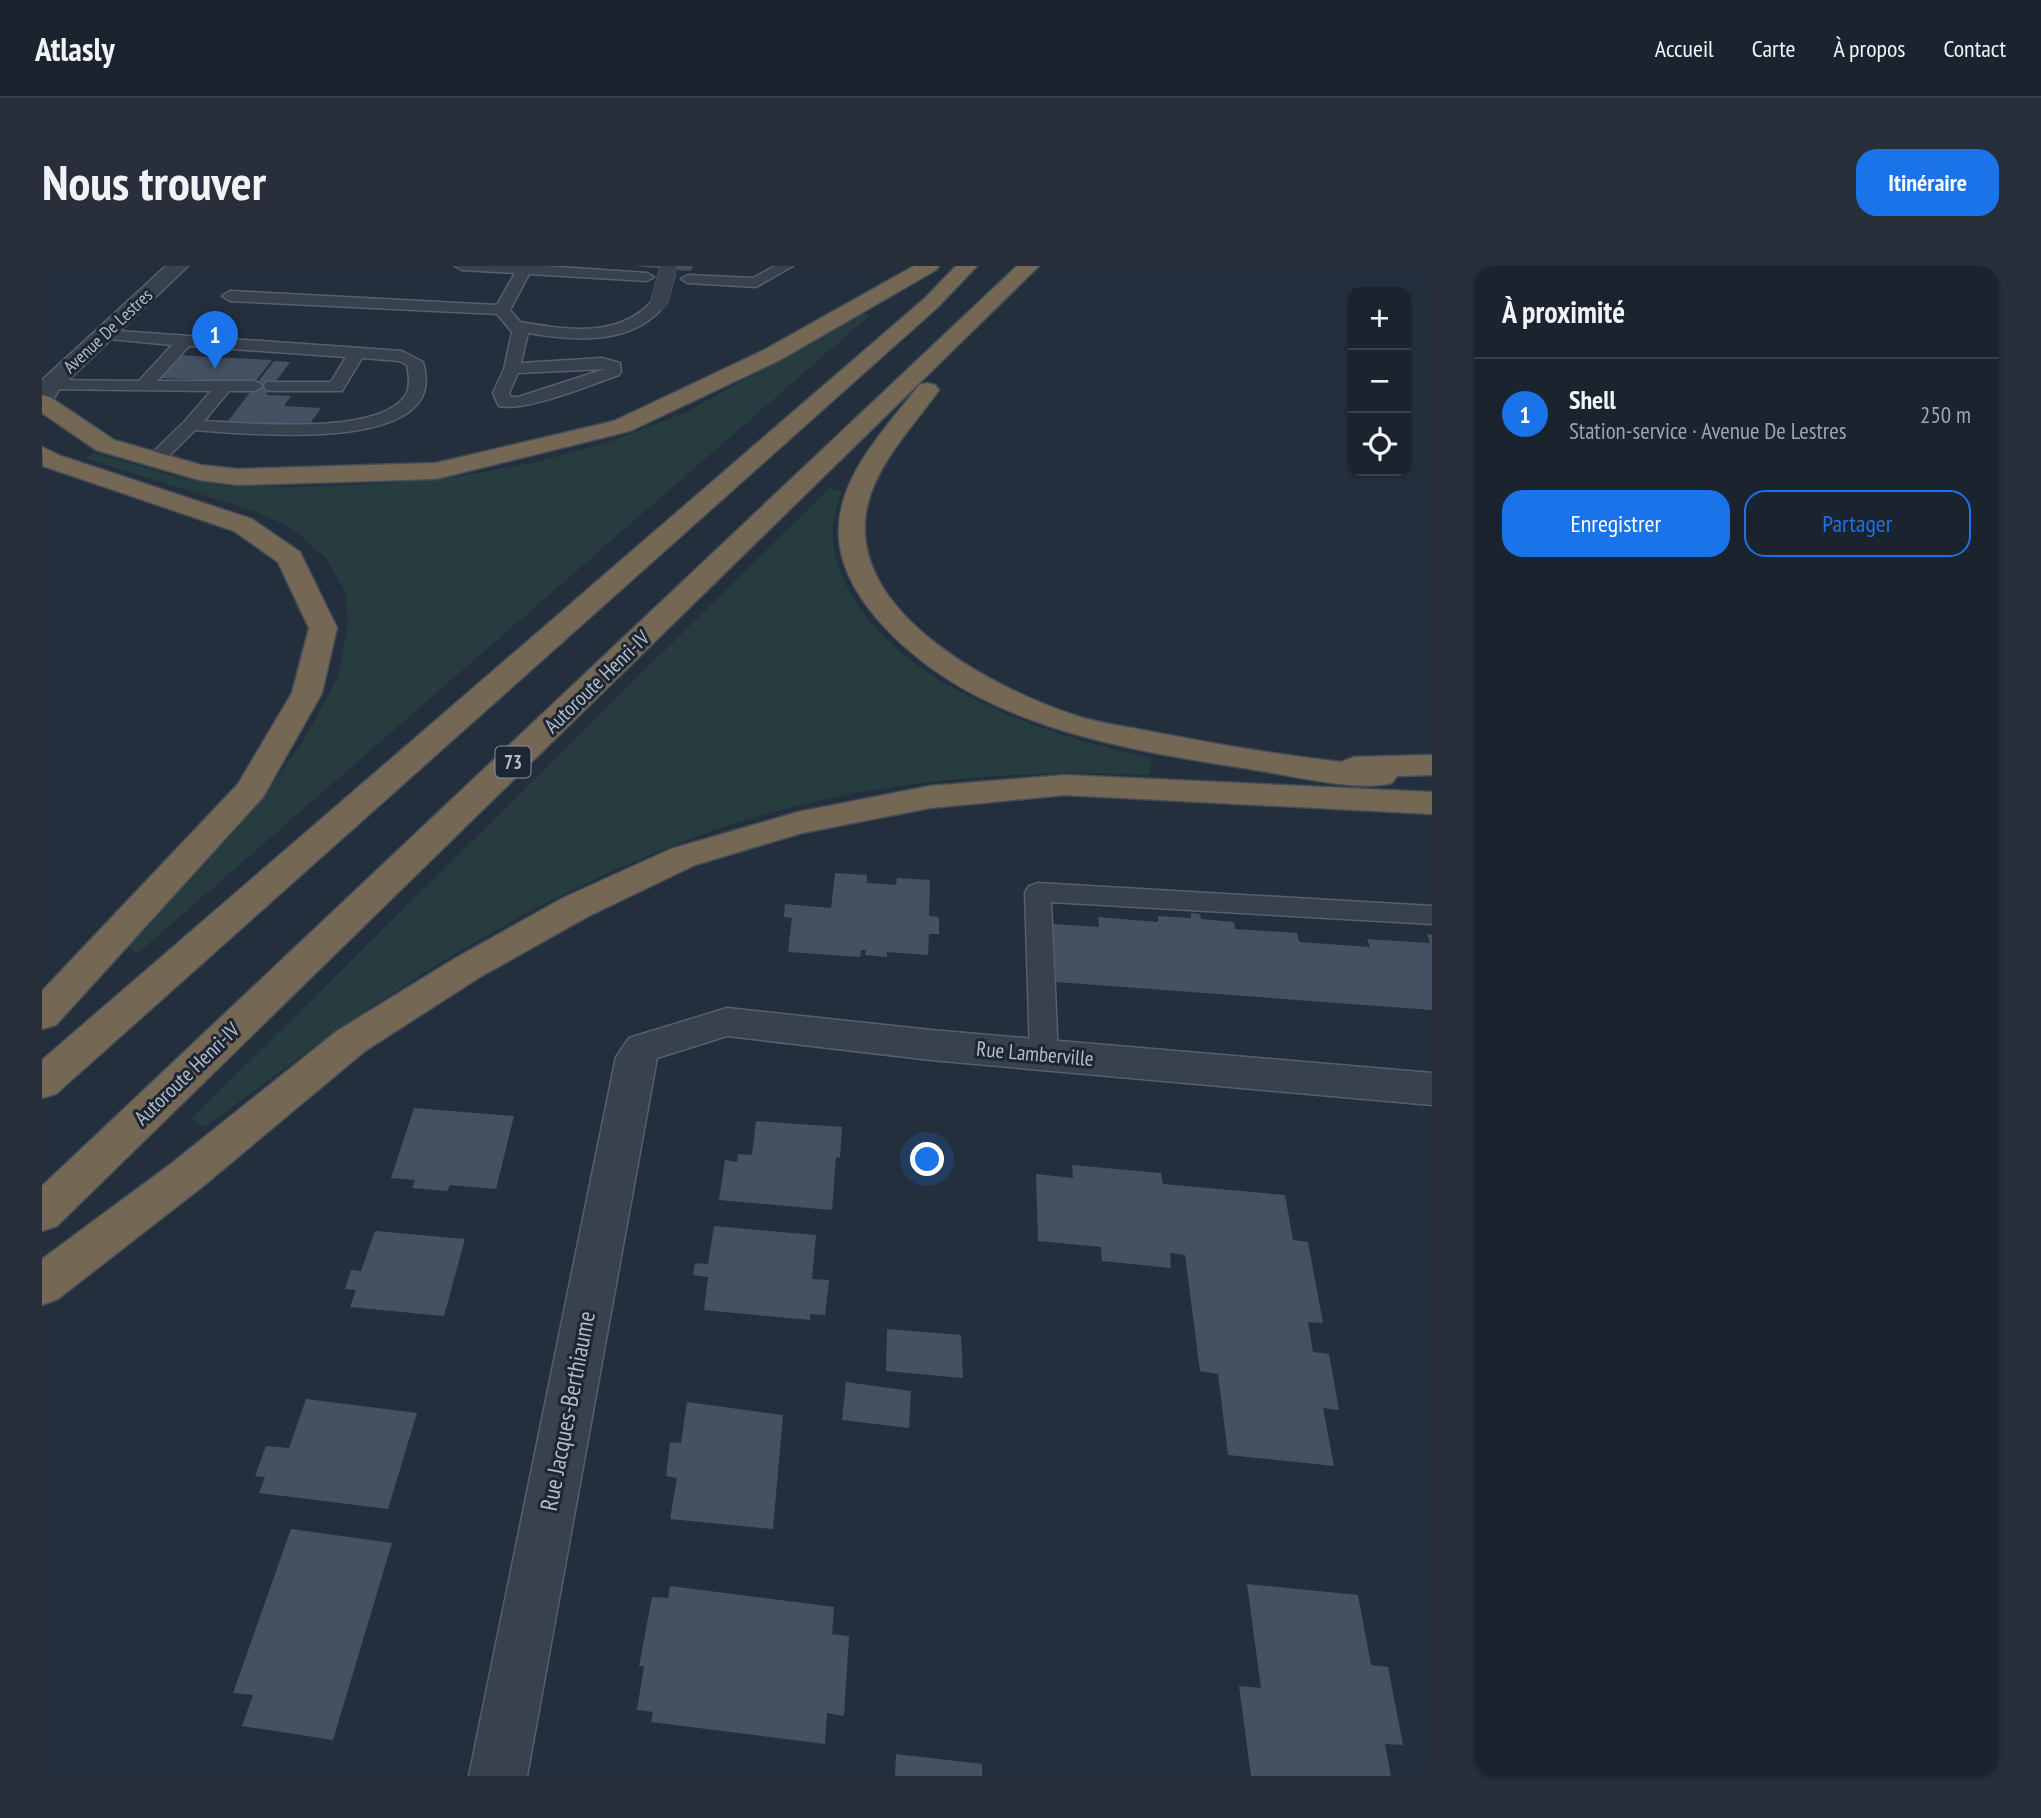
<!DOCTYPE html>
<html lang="fr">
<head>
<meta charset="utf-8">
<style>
	body { margin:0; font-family:"PT Sans Narrow",sans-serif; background:#282f3a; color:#f1f3f6 }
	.controls { position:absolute; right:21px; top:21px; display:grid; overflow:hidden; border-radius:14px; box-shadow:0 2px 5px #0004 }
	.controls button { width:63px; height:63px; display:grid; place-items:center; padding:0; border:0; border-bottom:2px solid #39404a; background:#1b232e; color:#f1f3f6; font:35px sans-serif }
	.you { position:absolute; left:886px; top:894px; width:24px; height:24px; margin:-18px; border:5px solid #fff; border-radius:50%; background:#1a73e8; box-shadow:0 0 0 10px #1a73e833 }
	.badge { display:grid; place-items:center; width:46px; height:46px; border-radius:50%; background:#1a73e8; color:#fff; font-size:23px; font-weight:700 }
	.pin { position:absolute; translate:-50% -58px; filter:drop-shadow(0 2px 4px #0008) }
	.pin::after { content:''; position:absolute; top:37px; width:24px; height:21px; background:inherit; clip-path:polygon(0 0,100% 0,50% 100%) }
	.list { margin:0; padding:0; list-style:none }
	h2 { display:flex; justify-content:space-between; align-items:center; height:91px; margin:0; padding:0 28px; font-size:30px }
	h2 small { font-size:23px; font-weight:400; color:#a0a4aa }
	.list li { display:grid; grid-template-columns:46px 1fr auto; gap:21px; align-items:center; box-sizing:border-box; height:112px; padding:0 28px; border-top:2px solid #39404a }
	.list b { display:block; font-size:26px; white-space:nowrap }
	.list p { margin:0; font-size:23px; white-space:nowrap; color:#a0a4aa }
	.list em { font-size:23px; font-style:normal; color:#a0a4aa }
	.actions { display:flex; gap:14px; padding:21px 28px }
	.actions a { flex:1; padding:16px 0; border:2px solid #1a73e8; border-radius:21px; text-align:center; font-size:24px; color:#1a73e8 }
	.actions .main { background:#1a73e8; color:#fff }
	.icon { flex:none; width:38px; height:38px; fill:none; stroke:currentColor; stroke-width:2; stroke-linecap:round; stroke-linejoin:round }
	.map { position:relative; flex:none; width:1390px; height:1510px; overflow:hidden; border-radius:21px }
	header { display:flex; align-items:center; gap:42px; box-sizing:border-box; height:98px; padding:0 35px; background:#1b232e; border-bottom:2px solid #39404a }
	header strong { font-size:33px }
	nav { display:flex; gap:38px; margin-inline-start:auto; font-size:24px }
	.intro { display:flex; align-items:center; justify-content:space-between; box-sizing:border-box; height:168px; padding:0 42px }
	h1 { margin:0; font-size:49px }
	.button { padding:18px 32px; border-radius:21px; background:#1a73e8; color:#fff; font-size:24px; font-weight:700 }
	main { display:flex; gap:42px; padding:0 42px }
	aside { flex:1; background:#1b232e; border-radius:21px; box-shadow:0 2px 5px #0004 }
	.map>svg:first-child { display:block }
</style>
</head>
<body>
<header>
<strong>Atlasly</strong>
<nav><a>Accueil</a><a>Carte</a><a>À propos</a><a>Contact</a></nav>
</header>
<div class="intro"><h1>Nous trouver</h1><a class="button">Itinéraire</a></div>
<main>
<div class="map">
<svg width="1390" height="1510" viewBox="0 0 1390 1510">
	<rect width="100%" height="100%" fill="#242f3e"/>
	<!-- green -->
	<g fill="#263c3f">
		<path d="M821,47L828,49L96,687L87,681L211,545L262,474L296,411L306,358L304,327L284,292L249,262L215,246L43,192L52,187L142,213L185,220L250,221L332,218L419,210L491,197L561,178L643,147Z"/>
		<path d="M787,222L800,226C787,256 788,283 801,313C850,420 1003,469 1109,492L1108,509C978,503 847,513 721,549C584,588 439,666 321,747C267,783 215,823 163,861L149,853Z"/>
	</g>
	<!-- building -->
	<g fill="#455162">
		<path d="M591,0H651L649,5Z"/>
		<path d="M135,89L230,94L213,116L116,112Z"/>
		<path d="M232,95L248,96L224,129L249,130L242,140L279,142L267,159L186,155Z"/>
		<path d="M793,607L825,609V617L854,619L855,612L888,614L887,650L897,651V668H887L886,689L845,686V691L823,689L824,684H819L818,691L746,686L750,652L742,651L743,638L789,642Z"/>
		<path d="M1149,647L1158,648L1159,653L1192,656L1193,663L1255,667L1257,676L1328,681L1325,673L1388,677L1385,668L1390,669V744L1014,716L1011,658L1057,661L1056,651L1116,656V650L1149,652Z"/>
		<path d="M372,842L472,850L454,923L408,919L405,925L370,922L373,914L349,912Z"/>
		<path d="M714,855L800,861L798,892L794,891L790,944L677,934L683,894L695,896L696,888L710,889Z"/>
		<path d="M1030,899L1119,907L1121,918L1243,929L1251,974L1266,976L1281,1057L1266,1056L1271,1086L1287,1088L1297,1144L1281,1142L1292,1200L1186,1189L1176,1108L1158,1105L1143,989L1128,987L1129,1002L1060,995L1059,981L996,975L994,908L1031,912Z"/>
		<path d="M672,960L774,969L770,1013L787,1014L783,1049L768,1048V1054L662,1044L666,1011L651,1009L653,997L666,998Z"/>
		<path d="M333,965L423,973L402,1050L308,1041L314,1024L303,1023L309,1004L319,1005Z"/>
		<path d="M845,1063L919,1069L921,1112L844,1105Z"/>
		<path d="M804,1116L869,1125L867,1162L800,1154Z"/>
		<path d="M264,1133L375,1147L346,1243L217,1227L223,1211L213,1210L224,1180L247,1182Z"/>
		<path d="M645,1136L741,1149L731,1263L628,1253L635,1212L624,1210L628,1176L639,1177Z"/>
		<path d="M249,1263L350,1277L291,1474L200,1460L211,1429L191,1427Z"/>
		<path d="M1205,1318L1316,1329L1329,1399L1346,1401L1361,1479L1343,1478L1349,1510H1209L1197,1420L1219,1422Z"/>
		<path d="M628,1320L792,1341L790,1368L807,1370L802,1450L785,1447L783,1478L609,1456L611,1446L595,1444L602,1400H597L610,1331L626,1332Z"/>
		<path d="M854,1488L940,1498V1510H853Z"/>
	</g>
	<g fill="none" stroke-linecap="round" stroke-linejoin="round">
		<defs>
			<g id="service">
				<path d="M413,0H503L605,7L612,11L605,15L487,8L468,44L478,56C525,64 578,73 612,33H622L625,36C593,80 534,75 486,67L479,97L560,92L578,97L579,106L577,109C548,119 484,146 457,140L451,127L462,103L470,66L455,48L188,35L180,30L188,25L455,39L473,7L420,4ZM563,103L476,131H469L467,127L476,107Z"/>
				<path d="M733,0H751L714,21L646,17L639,13L646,9L711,12Z"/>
				<path d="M63,64L360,85L381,96C384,108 386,121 379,133C349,182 205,168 153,164L119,198H107L104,194L107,190L143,155L169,125L2,123L0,119L2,115L8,114L97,115L130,79L57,72L55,69L57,66ZM147,80L304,91L289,116H224L222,120L224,124L230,125H300L320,92L357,95L365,99C367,109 369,122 363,130C335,170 207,157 162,155L187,125H213L221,120L213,115H115Z"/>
				<path d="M996,617L1390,640V658L1009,636L1016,789L1012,797L1002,800L992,797L988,789L983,626L987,620Z"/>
			</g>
			<path id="minor" d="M685,742L889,764L1390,807V839L889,794L685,770L615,792L485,1510H427L574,791L587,772Z"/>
			<path id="tertiary" d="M124,0H146L18,122L8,139L0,141V114Z"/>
			<g id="motorway">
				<path d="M872,0H897L894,4L738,94L588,165L394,213L196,219L157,214L54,184L0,147V129L8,131L72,174L159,199L196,203L394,197L572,155L722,84Z"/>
				<path d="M914,0H935L896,41L14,828L0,832V794L882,33Z"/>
				<path d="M975,0H997L15,960L0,965V920Z"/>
				<path d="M885,117L893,119L897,124C871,161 835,196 825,241C802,347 956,425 1038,451C1061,458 1087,461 1111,466C1173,478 1236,489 1299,496L1312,491L1390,489V509L1355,510L1350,517C1319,526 1249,510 1214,504C1081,483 931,461 837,355C817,332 798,302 797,270C794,211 844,163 877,119Z"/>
				<path d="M0,181L19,190L210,253L258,286L295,362L280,427L221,531L14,759L0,763V725L196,518L250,427L267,362L236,296L192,265L1,200Z"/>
				<path d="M1023,509L1390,526V548L1023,529L888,542L760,567L653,599L547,650L438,711L323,785L160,921L16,1033L0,1039V993L130,897L295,765L412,693L521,632L629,583L756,546L888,520Z"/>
			</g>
		</defs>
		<!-- service casing -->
		<use href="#service" stroke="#565f6c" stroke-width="3"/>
		<!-- minor casing -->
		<use href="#minor" stroke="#565f6c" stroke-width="3"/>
		<!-- tertiary casing -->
		<use href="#tertiary" stroke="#565f6c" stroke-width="3"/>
		<!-- motorway casing -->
		<use href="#motorway" stroke="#434c59" stroke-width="3"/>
		<!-- service -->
		<use href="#service" fill="#38414e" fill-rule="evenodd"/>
		<!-- minor -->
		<use href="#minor" fill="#38414e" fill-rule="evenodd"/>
		<!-- tertiary -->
		<use href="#tertiary" fill="#38414e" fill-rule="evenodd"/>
		<!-- motorway -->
		<use href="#motorway" fill="#746855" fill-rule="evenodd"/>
		<defs>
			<path id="service-bridge" d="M617,36L626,4"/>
		</defs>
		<!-- service-bridge casing -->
		<use href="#service-bridge" stroke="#565f6c" stroke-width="18" stroke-linecap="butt"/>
		<!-- service-bridge -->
		<use href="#service-bridge" stroke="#38414e" stroke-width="17"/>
	</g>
	<g text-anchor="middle" stroke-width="6" stroke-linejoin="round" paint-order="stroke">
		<!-- far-street labels -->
		<g font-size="18" fill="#b4bcc9" stroke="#1d2633">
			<text transform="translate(66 65) rotate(-43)" y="6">Avenue De Lestres</text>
		</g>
		<!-- shield labels -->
		<rect fill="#1d2633" stroke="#878f9c" stroke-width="2" x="453.5" y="480.5" width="35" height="31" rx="5"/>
		<g font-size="19" font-weight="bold" fill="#b4bcc9">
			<text x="471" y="503">73</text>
		</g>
		<!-- street labels -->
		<g font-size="21" fill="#b4bcc9" stroke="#1d2633">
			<text transform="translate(555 416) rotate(-44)" y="7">Autoroute Henri-IV</text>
			<text transform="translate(993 788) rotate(5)" y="7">Rue Lamberville</text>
			<text transform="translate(145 808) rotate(-44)" y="7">Autoroute Henri-IV</text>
		</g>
		<!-- near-street labels -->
		<g font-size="24" fill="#b4bcc9" stroke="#1d2633">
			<text transform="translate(526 1145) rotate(-79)" y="8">Rue Jacques-Berthiaume</text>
		</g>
	</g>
</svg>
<div class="controls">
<button>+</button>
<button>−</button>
<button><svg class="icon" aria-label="locate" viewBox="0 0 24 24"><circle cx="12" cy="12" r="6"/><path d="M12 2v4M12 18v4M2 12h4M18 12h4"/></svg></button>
</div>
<div class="you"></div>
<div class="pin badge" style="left:173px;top:103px">1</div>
</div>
<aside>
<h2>À proximité<small></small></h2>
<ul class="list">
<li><span class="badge">1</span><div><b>Shell</b><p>Station-service · Avenue De Lestres</p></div><em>250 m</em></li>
</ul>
<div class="actions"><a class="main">Enregistrer</a><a>Partager</a></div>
</aside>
</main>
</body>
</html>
